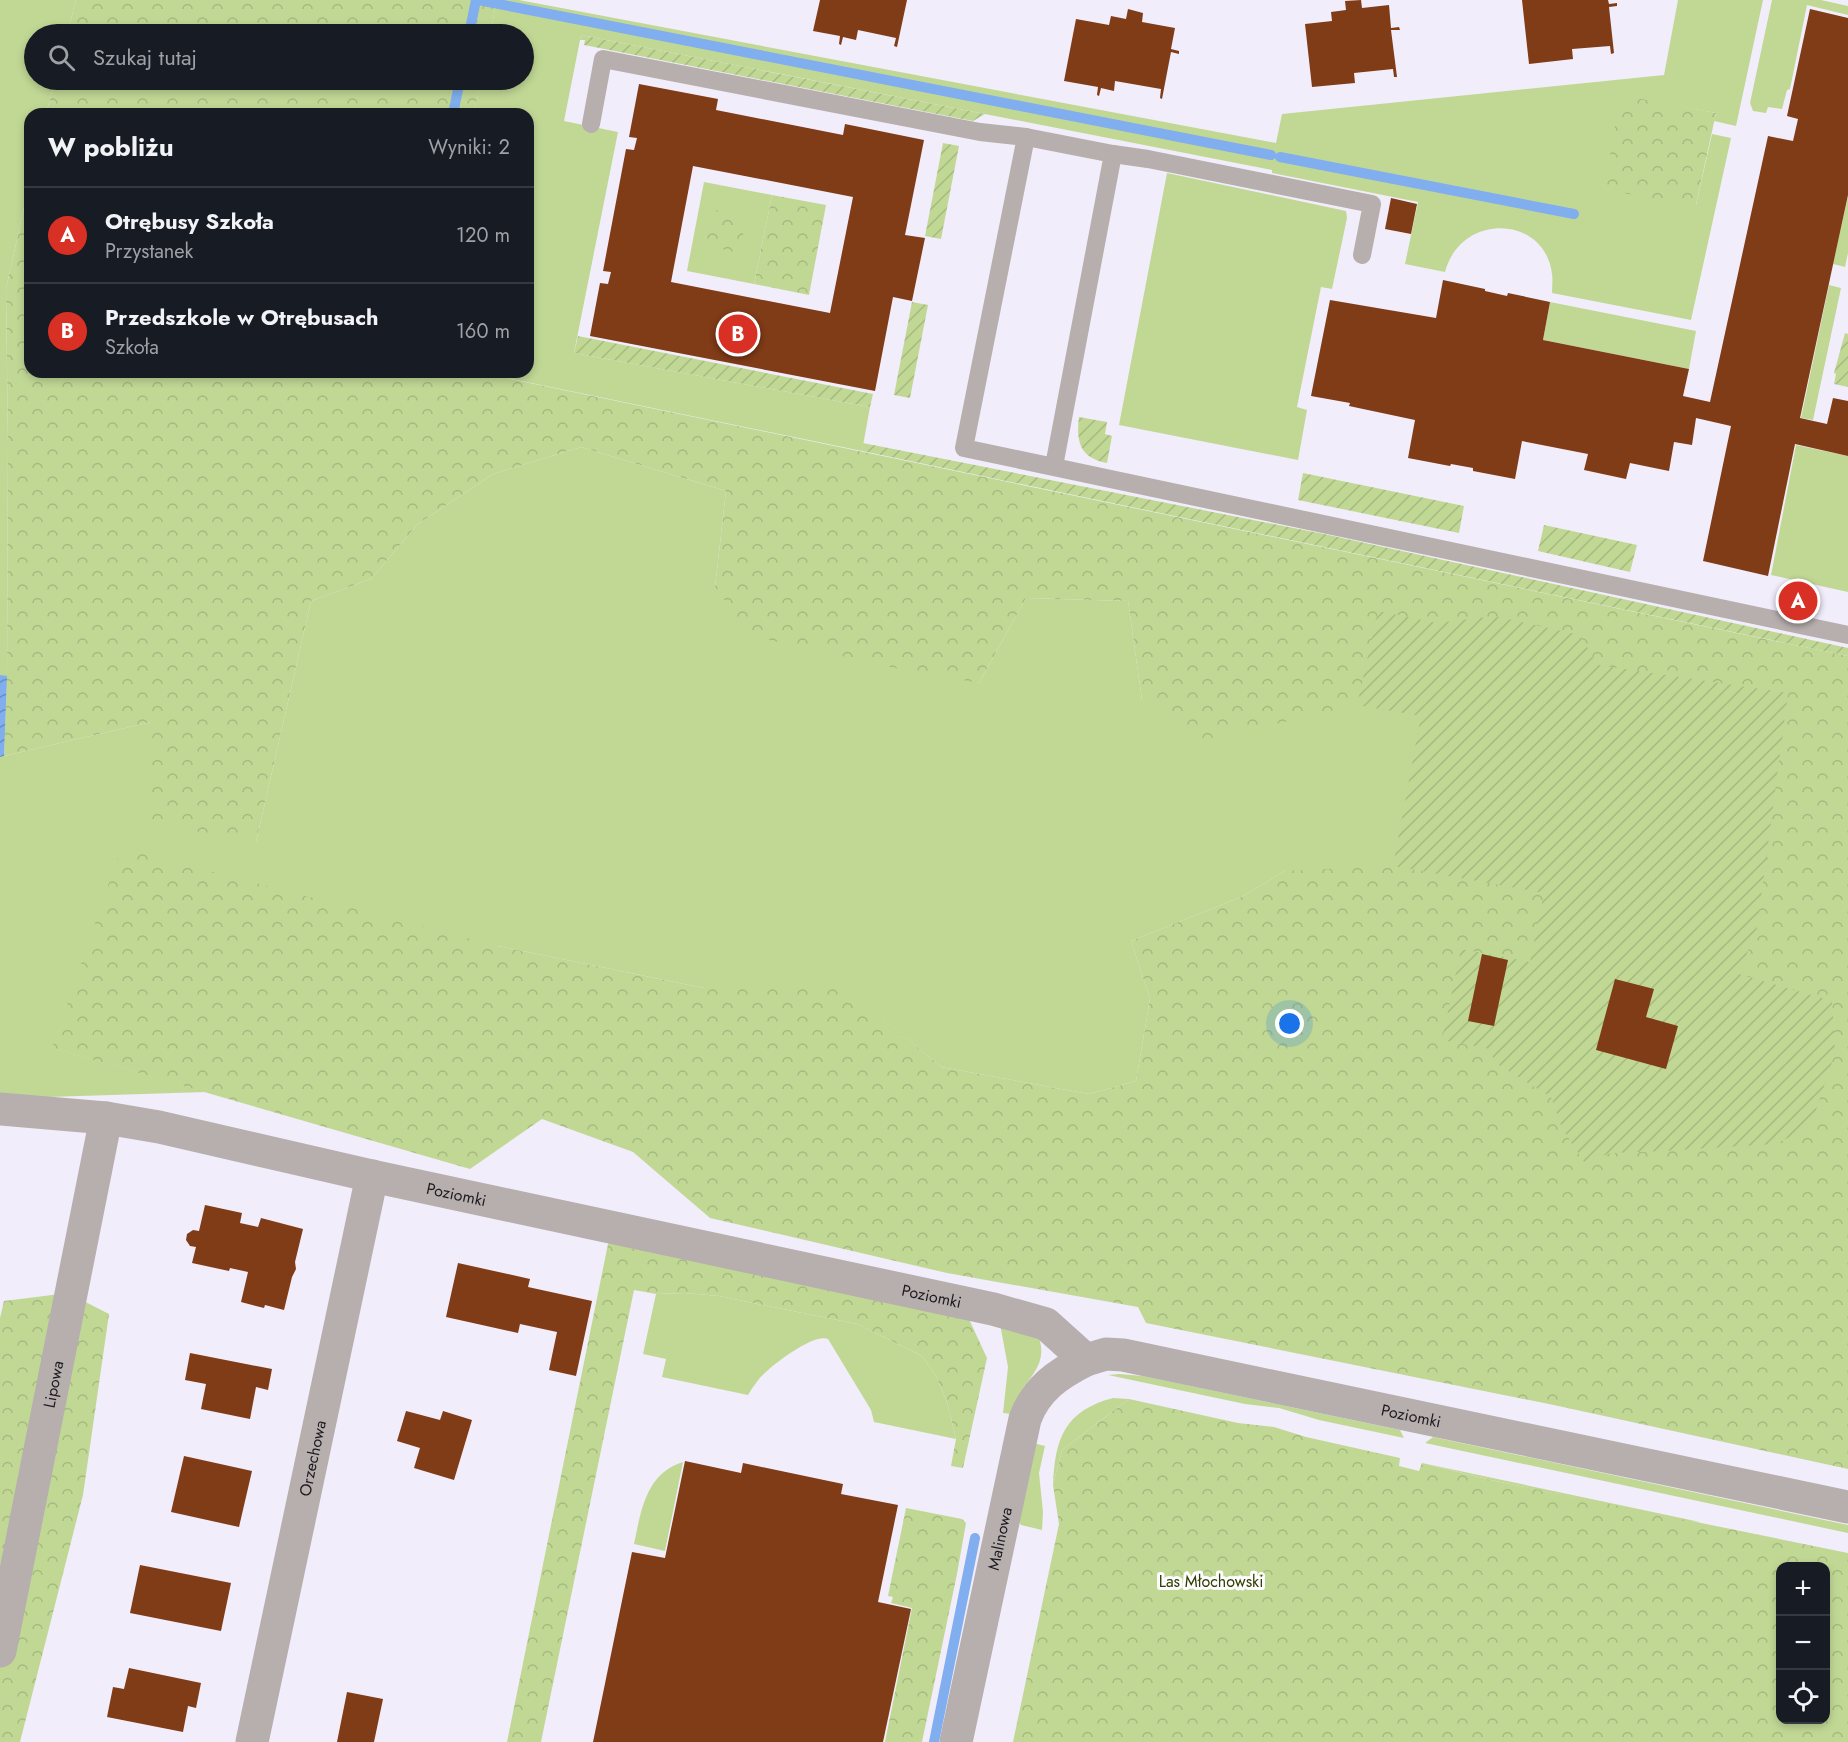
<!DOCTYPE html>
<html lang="pl">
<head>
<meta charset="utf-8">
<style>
	body { margin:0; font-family:Jost,sans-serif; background:#242831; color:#f1f3f6 }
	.controls { position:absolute; right:18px; bottom:18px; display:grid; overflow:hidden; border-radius:12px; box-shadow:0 3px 9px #0003 }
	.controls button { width:54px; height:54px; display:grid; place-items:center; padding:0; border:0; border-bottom:2px solid #363941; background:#171b24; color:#f1f3f6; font:30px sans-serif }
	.you { position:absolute; left:1290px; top:1024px; width:21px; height:21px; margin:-15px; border:4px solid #fff; border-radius:50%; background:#1a73e8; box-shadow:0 0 0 9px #1a73e833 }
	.badge { display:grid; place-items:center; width:39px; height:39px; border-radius:50%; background:#d93025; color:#fff; font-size:20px; font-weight:700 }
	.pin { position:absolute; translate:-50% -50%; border:3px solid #fff; box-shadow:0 2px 6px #0006 }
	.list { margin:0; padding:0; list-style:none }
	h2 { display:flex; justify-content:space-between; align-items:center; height:78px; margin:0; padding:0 24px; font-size:26px }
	h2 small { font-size:20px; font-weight:400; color:#9ea1a6 }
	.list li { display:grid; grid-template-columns:39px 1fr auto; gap:18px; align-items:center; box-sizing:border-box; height:96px; padding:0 24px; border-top:2px solid #363941 }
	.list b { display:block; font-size:22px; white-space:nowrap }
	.list p { margin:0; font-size:20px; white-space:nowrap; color:#9ea1a6 }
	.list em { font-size:20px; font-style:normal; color:#9ea1a6 }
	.icon { flex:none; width:33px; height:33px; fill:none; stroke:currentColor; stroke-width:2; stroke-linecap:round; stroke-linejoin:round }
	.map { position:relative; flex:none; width:1848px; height:1742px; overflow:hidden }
	.search { position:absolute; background:#171b24; box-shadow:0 3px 9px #0003; left:24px; top:24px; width:510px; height:66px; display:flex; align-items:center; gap:15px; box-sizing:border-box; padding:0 21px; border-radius:33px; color:#9ea1a6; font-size:22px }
	.panel { position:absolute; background:#171b24; box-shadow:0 3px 9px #0003; left:24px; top:108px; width:510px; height:270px; border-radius:18px }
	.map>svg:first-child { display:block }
</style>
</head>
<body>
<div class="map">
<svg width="1848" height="1742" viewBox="0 0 1848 1742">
	<defs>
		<pattern id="forest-crowns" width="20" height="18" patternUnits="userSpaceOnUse" patternTransform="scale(1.5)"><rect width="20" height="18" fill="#c1d895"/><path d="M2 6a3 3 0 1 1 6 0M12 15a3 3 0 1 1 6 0" fill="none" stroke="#a5b980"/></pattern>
		<pattern id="garden-furrows" width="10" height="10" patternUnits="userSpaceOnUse" patternTransform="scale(1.5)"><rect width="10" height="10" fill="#c1d895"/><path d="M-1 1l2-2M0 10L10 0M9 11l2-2" fill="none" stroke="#a5b980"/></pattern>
		<pattern id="water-waves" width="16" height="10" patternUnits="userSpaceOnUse" patternTransform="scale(1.5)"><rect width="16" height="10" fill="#81aeef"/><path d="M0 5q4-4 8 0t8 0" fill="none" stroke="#698dc1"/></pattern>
	</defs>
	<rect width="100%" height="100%" fill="#f2edfb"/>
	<!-- grass -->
	<g fill="#c1d895">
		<path d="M0,0H76L67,34H34V80H55L46,114H30V180L6,289L8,444L7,676L4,756L151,722L256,842L311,601L371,579L418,524L493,474L581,447L726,491L715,587L979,683L1026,598L1128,601L1142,700L1378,611L1757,928L1285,871L1241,897L1131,941L1150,999L1136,1081L1089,1094L941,1067L847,988H704L498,946L53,1048L206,1092L17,1098L0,1093Z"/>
		<path d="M497,0H519L1276,143L1282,114L1664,75L1678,0H1763L1736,126L1714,121L1716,113L1620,96L1696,205L1712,134L1731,138L1691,320L1552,293C1552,286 1553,280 1552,274C1545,215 1461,212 1445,272L1405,264L1418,202L1272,173V170L581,35L564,121L618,132L574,353L870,407L862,451L477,372H528V114H474L481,80H524V34H490Z"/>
		<path d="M1772,0H1821L1848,6V15L1807,5L1790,89L1787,90L1782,109L1768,107L1766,113L1753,111L1750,103Z"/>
		<path d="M1167,173L1346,211L1347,218L1332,289L1321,287L1297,407L1307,410L1298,460L1119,425Z"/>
		<path d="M704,182L772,195L754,284L687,271Z"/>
		<path d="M1848,196V253L1845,267L1833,264Z"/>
		<path d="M1829,285L1841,288L1813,420L1801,418Z"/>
		<path d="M1550,302L1696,331L1689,369L1543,340Z"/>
		<path d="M1796,445L1848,456V592L1771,575Z"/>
		<path d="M685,1293L719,1296L857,1324L922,1356L936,1376L947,1402L956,1439L874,1422L871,1410L828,1339C813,1333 769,1367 759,1379C755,1384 751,1390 748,1395L662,1377L666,1359L643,1354L656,1294Z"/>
		<path d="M1000,1324L1039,1338C1047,1361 1033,1374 1021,1391C1017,1398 1014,1407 1012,1414L1003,1413L1008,1367Z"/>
		<path d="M1119,1374L1143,1376L1400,1430L1404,1438L1319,1420L1279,1408L1245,1404L1108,1375Z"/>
		<path d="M1113,1398L1129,1399L1062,1450L1053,1485C1055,1439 1064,1411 1113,1398Z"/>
		<path d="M1433,1437L1848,1525V1533L1425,1443Z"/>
		<path d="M1033,1443L1045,1446L1039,1473L1043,1512L1042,1530L1021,1525L1016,1518Z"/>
		<path d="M683,1462L665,1551L634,1544C641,1511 646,1473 683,1462Z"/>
		<path d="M1422,1463L1700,1522L1687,1521L1491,1480Z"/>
	</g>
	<!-- forest -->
	<g fill="url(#forest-crowns)" fill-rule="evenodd">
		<path d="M76,0H497L490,34H67Z"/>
		<path d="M55,80H481L474,114H46Z"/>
		<path d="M1620,95L1716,113L1696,205L1604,190Z"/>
		<path d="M30,180V372H477L1848,656V1469L1549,1404L1146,1323L1138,1307L947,1273L710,1218L633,1152L542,1119L470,1169L52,1048L121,848L498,946L704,988H848L941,1067L1089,1094L1136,1081L1150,999L1131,941L1241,897L1285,871L1393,866L1421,716L1357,705L1202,741L1142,700L1128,601L1026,598L979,683L900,669L751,636L715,587L726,491L581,447L493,474L418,524L371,579L311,601L256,842L149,823L151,722L4,756L7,676L8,444L6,289Z"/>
		<path d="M772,195L826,205L809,295L754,284Z"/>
		<path d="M711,209L747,216L739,253L704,245Z"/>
		<path d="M609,1239L968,1317L987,1358L963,1468L951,1466L956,1439L947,1402L936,1376L922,1356L857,1324L719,1296L685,1293L656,1294L634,1290L541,1742H507Z"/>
		<path d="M68,1293L109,1314L83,1495L20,1742H0V1318L4,1301Z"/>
		<path d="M1129,1399L1238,1423L1274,1427L1306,1437L1400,1458L1399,1466L1419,1471L1422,1463L1491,1480L1848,1553V1742H1013L1059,1524L1053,1485L1062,1450ZM1780,1566H1826V1720H1780Z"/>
		<path d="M906,1508L962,1519L966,1523L957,1574L922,1742H885L912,1608L891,1603L893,1597L888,1596Z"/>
	</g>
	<!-- garden -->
	<g fill="url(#garden-furrows)">
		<path d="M581,35L985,114L973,121L584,45L585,40H580Z"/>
		<path d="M943,143L959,146L941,239L925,236Z"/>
		<path d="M912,302L928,305L910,398L894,395Z"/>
		<path d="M1845,333L1848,334V387L1834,384L1836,374L1834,373Z"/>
		<path d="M578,336L873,394L870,407L574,353Z"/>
		<path d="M1079,417L1107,422L1105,434L1112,436L1107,463C1079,458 1076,440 1079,417Z"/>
		<path d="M863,443L1324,534L1848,648V656L862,451Z"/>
		<path d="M1303,473L1464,506L1459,533L1298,500Z"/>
		<path d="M1544,525L1637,545L1630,572L1538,551Z"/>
		<path d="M1378,611L1437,623L1495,616L1580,635L1598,665L1788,693L1757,928L1739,974L1832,1001L1835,1053L1810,1128L1774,1144L1665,1151L1611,1153L1584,1162L1562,1128L1551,1097L1494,1062L1491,1049L1442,1040L1461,949L1530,962L1544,893L1393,866L1421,716L1357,705Z"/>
	</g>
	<!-- water -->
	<path fill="url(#water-waves)" d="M0,675L7,676L4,756L0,757Z"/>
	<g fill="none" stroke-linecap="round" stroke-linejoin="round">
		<!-- stream -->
		<g stroke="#81aeef" stroke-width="10">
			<path d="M478,0L1271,155"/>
			<path d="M469,34L476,0"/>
			<path d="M453,114L460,80"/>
			<path d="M1280,157L1574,214"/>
			<path d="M934,1742L975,1538"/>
		</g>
	</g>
	<!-- building -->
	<g fill="#803b17" fill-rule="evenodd">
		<path d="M820,0H907L897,47L894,46L896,38L858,30L856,40L843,37L841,45L839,44L840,36L813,31Z"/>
		<path d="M1361,0L1362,8L1389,5L1391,28L1399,27L1400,30H1391L1397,77H1394L1393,69L1354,73L1355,83L1312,87L1305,24L1332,21L1331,12L1346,10L1345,1Z"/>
		<path d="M1522,0H1608L1609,4L1617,3V6L1609,7L1614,53L1611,54L1610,46L1572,49L1573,59L1529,64Z"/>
		<path d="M1128,9L1143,13L1142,22L1175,28L1171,49L1179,51V54L1171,52L1162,99L1160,98L1161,89L1115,81L1114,91L1101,88L1099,96L1097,95L1098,87L1064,81L1076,19L1109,25L1111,16L1126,19Z"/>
		<path d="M1810,9L1848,18V195L1800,418L1827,424L1833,398L1848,401V456L1795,444L1768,576L1703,561L1731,426L1696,418L1692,445L1674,442L1669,471L1630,463L1626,479L1584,470L1588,454L1522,441L1515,479L1473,471V468L1451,464L1450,466L1408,458L1415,420L1349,406L1350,403L1311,396L1330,300L1436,318L1443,280L1485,289V291L1507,296L1508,293L1550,302L1543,340L1689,369L1683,396L1710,402L1768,136L1793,141L1798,119L1787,116Z"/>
		<path d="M639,84L718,99L716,110L843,135L845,124L924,140L905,235L925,238L912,301L893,297L875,391L590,336L600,283L608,284L611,272L603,271L626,149L634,150L637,138L629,137ZM693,166L853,197L830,313L671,282Z"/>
		<path d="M1391,198L1417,204L1411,234L1385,229Z"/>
		<path d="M1482,954L1508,960L1494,1026L1468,1021Z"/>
		<path d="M1615,979L1654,989L1646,1017L1678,1026L1666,1069L1596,1050Z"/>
		<path d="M205,1205L242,1213L240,1223L258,1227L261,1218L303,1229L295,1262L296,1269L292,1277L284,1310L265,1305L264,1308L241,1302L248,1272L230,1268L229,1271L192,1263L196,1247L190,1246L186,1240L187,1234L193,1230L199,1231Z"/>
		<path d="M458,1263L530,1279L528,1287L592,1301L576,1376L549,1370L557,1332L520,1324L518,1333L446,1317Z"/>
		<path d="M190,1353L272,1369L268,1390L256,1387L250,1419L201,1409L206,1384L185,1380Z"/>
		<path d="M406,1411L440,1420L443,1411L472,1420L454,1480L414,1468L420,1448L397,1441Z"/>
		<path d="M184,1456L252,1471L239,1527L171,1512Z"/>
		<path d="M685,1461L741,1473L743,1463L843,1484L841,1494L898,1505L878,1602L911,1609L883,1742H593L632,1552L665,1558Z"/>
		<path d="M140,1565L231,1583L221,1631L130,1613Z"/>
		<path d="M129,1668L201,1683L196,1708L188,1706L183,1732L107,1717L113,1687L124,1689Z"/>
		<path d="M347,1692L383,1699L374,1742H337Z"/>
	</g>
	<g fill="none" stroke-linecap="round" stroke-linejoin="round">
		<!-- lane -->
		<g stroke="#b7afae" stroke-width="18">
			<path d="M591,124L603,59L980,132L1026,137"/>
			<path d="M1113,154L1148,159L1372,204L1362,255"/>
			<path d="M1054,466L1113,154L1026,137L964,448L1848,635"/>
		</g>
		<!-- street -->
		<g stroke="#b7afae" stroke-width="33">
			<path id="s1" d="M0,1109L106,1118L159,1127L372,1176L993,1309L1046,1324L1086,1360L1106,1354L1123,1355L1848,1507"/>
			<path id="s2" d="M0,1651L106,1118"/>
			<path id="s3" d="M252,1742L372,1176"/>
			<path id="s4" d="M956,1742L1025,1419C1036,1389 1058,1374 1086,1360"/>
		</g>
	</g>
	<g text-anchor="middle" stroke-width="6" stroke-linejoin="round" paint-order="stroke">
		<!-- street labels -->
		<g font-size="16" fill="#1c1a1f" stroke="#fdfcff">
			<text dy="6" stroke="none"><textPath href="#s1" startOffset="465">Poziomki</textPath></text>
			<text dy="6" stroke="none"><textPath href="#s1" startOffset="951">Poziomki</textPath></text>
			<text dy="6" stroke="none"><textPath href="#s2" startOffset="272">Lipowa</textPath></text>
			<text dy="6" stroke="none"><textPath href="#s1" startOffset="1455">Poziomki</textPath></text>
			<text dy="6" stroke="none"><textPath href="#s3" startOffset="290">Orzechowa</textPath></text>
			<text dy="6" stroke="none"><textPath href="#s4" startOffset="208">Malinowa</textPath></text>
		</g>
		<!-- park labels -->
		<g font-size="16" fill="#2f3e01" stroke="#fdfcff">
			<text x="1211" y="1587">Las Młochowski</text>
		</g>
	</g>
</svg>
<div class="controls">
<button>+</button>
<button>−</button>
<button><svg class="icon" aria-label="locate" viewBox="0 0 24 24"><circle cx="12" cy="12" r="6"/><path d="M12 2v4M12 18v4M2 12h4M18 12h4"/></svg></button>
</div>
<div class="you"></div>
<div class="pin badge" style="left:1798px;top:601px">A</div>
<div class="pin badge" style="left:738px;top:334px">B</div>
<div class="search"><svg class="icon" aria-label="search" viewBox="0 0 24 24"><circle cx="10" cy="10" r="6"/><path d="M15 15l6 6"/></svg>Szukaj tutaj</div>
<section class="panel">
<h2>W pobliżu<small>Wyniki: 2</small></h2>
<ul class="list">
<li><span class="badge">A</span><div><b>Otrębusy Szkoła</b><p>Przystanek</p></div><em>120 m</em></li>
<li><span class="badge">B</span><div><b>Przedszkole w Otrębusach</b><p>Szkoła</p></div><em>160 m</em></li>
</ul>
</section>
</div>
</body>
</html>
